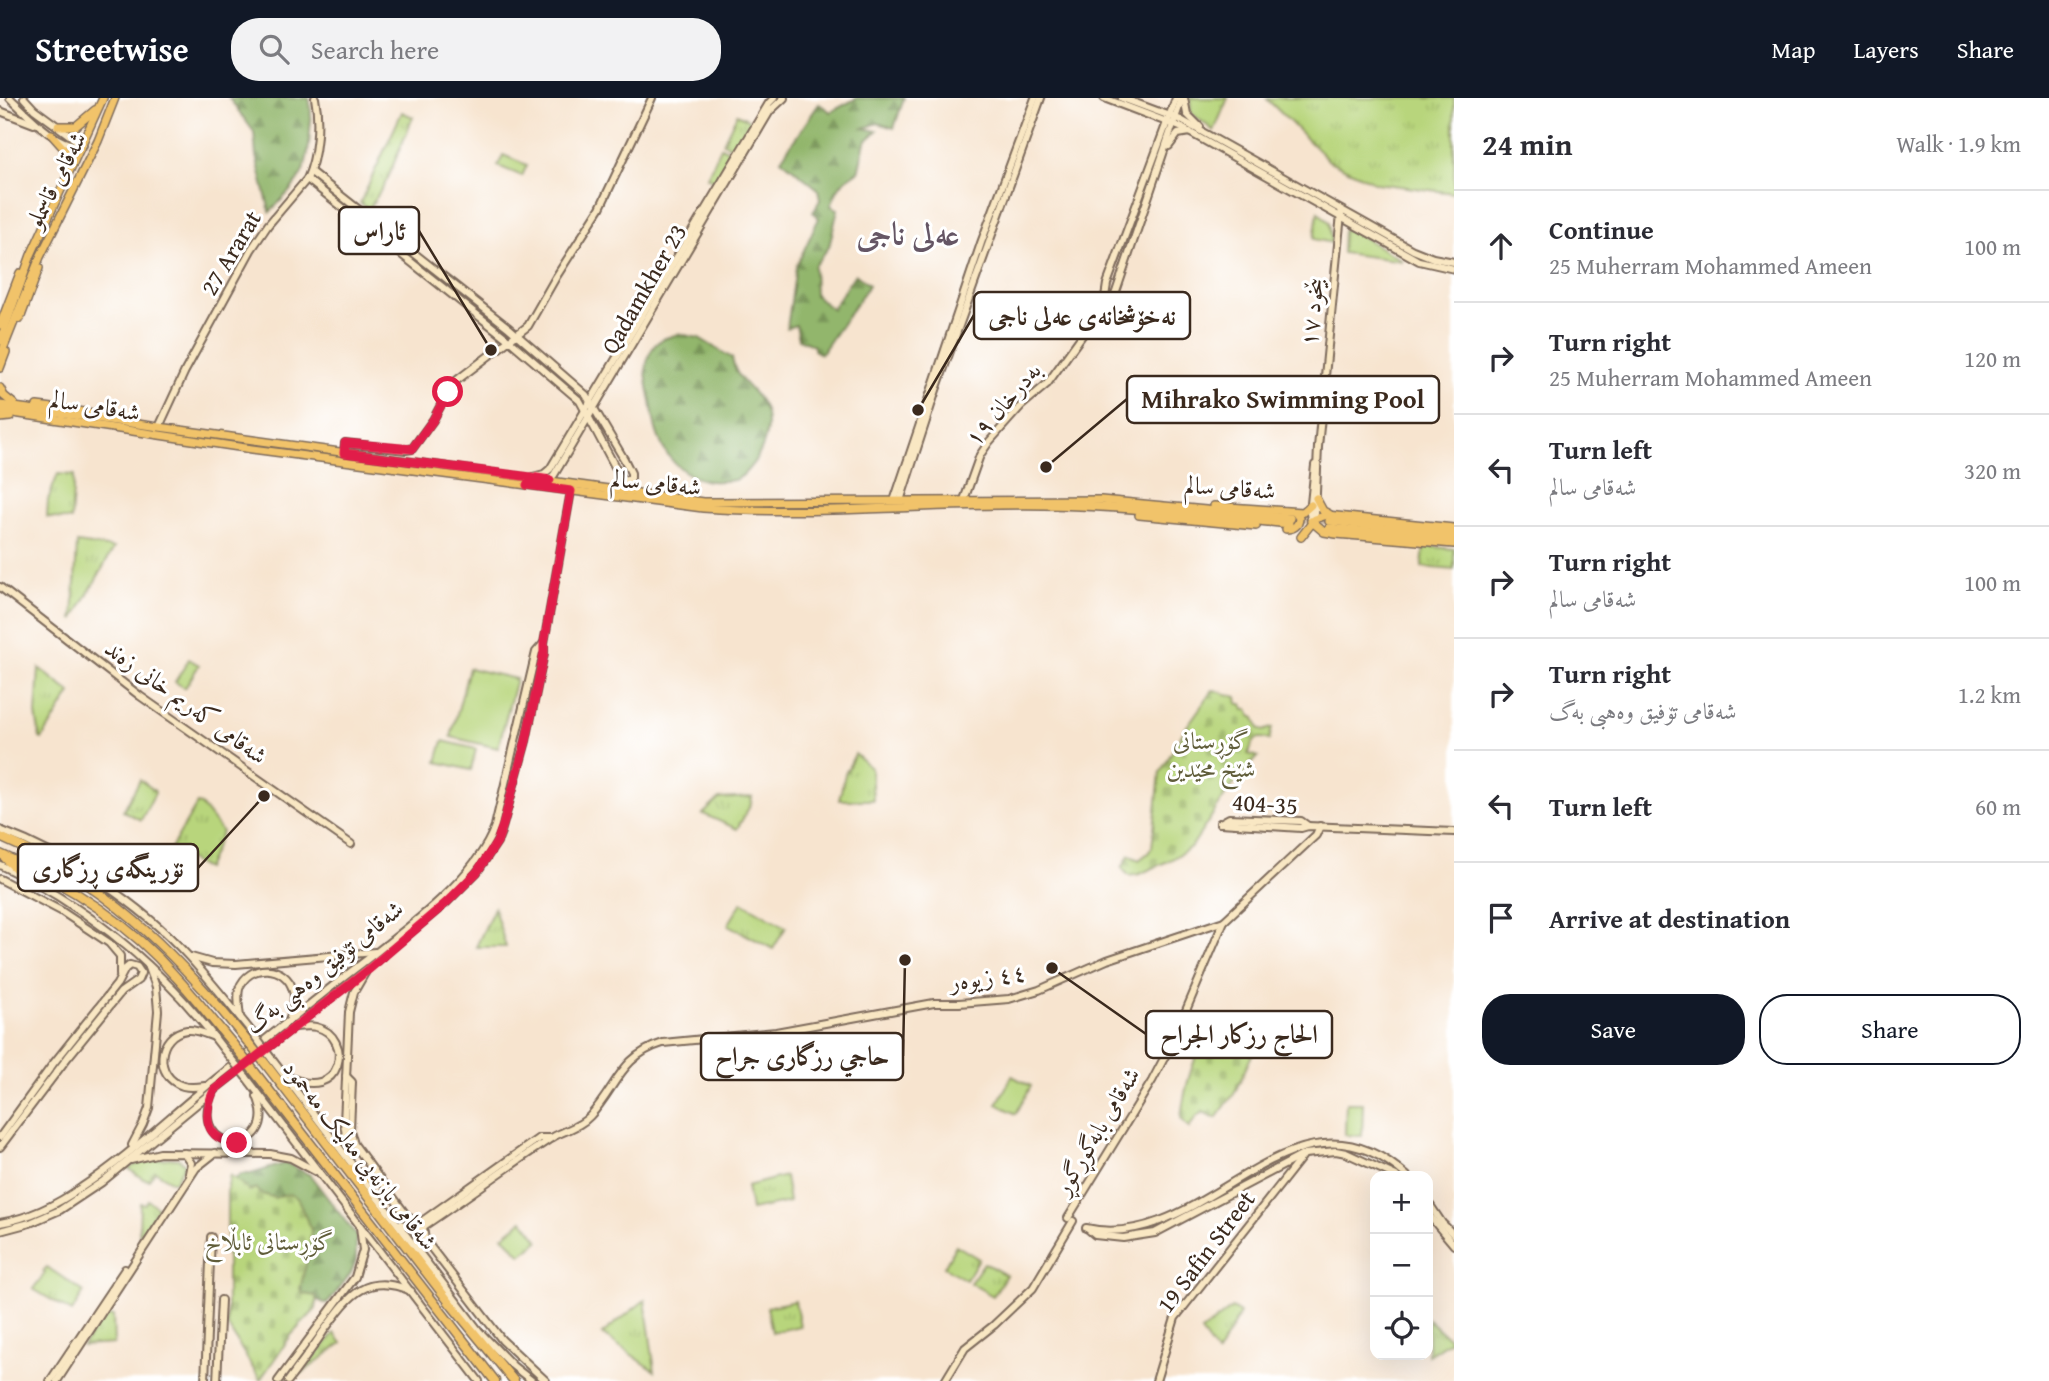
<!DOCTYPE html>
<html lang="en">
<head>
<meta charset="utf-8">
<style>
	body { margin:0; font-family:"Gentium Book Plus",Amiri,serif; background:#f2f2f3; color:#2b2b33 }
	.controls { position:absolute; right:21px; bottom:21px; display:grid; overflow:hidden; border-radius:14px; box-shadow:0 7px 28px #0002 }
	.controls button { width:63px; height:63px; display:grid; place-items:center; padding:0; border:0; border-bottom:2px solid #e1e1e2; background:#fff; color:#2b2b33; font:35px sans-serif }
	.stop { position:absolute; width:21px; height:21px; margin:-16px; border:5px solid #e11d48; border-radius:50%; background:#fff }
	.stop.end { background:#e11d48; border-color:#fff; box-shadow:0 2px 7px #0008 }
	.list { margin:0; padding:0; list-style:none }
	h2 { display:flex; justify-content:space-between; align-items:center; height:91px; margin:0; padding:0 28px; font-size:30px }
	h2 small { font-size:23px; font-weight:400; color:#7c7c81 }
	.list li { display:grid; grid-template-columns:46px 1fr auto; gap:21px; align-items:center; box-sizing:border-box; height:112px; padding:0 28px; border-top:2px solid #e1e1e2 }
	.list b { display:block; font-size:26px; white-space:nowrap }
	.list p { margin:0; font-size:23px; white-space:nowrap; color:#7c7c81 }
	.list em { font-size:23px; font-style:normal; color:#7c7c81 }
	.actions { display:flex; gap:14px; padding:21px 28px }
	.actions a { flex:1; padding:16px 0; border:2px solid #111827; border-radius:28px; text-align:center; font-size:24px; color:#111827 }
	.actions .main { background:#111827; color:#fff }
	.icon { flex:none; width:38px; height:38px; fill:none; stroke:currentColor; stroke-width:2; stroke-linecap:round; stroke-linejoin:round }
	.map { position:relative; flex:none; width:1454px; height:1283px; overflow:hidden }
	header { display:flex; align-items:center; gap:42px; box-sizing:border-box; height:98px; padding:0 35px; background:#111827; color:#fff }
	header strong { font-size:33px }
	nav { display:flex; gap:38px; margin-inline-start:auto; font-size:24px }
	.search { width:490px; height:63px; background:#f2f2f3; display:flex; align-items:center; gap:18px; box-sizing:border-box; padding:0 24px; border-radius:28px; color:#7c7c81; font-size:26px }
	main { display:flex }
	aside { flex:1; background:#fff }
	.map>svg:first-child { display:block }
</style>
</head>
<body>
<header>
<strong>Streetwise</strong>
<div class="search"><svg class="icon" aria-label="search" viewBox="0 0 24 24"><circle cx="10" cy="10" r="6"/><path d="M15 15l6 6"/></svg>Search here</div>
<nav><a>Map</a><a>Layers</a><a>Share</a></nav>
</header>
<main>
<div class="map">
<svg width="1454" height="1283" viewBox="0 0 1454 1283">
	<defs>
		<pattern id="forest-firs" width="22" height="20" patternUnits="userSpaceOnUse" patternTransform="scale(1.75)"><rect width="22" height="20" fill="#92b66c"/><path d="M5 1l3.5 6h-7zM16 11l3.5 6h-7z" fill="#789458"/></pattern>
		<pattern id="cemetery-stones" width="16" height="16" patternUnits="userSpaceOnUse" patternTransform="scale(1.75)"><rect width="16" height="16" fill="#b8d57c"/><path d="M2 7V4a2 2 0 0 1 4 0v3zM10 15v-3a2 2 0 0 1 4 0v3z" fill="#9fb76b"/></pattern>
		<pattern id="park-tufts" width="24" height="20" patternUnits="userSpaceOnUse" patternTransform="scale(1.75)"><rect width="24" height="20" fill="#b8d57c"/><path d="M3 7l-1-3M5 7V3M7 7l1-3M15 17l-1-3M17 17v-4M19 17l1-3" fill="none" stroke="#9fb76b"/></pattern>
	</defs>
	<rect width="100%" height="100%" fill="#fff"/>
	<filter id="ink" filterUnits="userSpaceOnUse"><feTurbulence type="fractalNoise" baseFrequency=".0143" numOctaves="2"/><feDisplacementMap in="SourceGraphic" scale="14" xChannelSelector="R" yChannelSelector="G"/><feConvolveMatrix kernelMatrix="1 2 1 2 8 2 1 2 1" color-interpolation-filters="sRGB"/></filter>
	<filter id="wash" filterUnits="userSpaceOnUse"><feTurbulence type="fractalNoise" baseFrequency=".00686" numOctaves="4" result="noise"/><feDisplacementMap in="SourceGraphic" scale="28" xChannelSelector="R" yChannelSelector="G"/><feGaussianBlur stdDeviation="1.57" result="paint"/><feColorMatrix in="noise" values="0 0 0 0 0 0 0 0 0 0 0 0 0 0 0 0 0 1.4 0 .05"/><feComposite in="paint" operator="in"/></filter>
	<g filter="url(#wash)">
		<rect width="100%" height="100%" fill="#f7e4cf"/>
		<!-- green -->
		<g fill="#b8d57c" stroke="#7a804d" stroke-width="2">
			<path d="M503,57L527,67L522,78L498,68Z"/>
			<path d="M1318,114L1329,124L1332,145L1314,141Z"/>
			<path d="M1348,130L1349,131L1403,163L1342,155L1343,133Z"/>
			<path d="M189,561L199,567L185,590L175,584Z"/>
			<path d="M469,570L516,581L498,650L451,639Z"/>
			<path d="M443,643L476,651L471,672L437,664Z"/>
			<path d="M1012,978L1031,988L1016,1016L997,1006Z"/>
			<path d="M1346,1005H1363L1362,1038L1345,1037Z"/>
		</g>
		<!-- forest -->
		<g fill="url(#forest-firs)" stroke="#667045" stroke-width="2">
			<path d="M229,0H309C312,11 311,22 310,33C308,78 299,83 270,114L256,58L254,34Z"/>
			<path d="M857,0H904L894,30L878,25L864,30L877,33L865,44L858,74C841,82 837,91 831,108L838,111L829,149L814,168L815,197L832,211L855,176L869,187L821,256L814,252V248L799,241L796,227L787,230L796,169L819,120L813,114L820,102L818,91L781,61L819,6L831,14Z"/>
			<path d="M679,236L699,240L732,260C737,292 768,293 767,328C766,347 757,363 744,376C737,383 730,383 720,383C694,386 667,365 659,340C654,329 653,315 651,303C647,284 641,265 655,247C661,240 670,239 679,236Z"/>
			<path d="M286,1065L310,1077L356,1137V1162L351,1175L327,1206L317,1202L315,1198L303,1196C299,1187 302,1178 305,1170C310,1156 309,1120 300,1109C296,1104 287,1101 281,1097L276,1100L249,1093L234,1081L241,1076H251Z"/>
		</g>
		<!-- cemetery -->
		<g fill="url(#cemetery-stones)" stroke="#7a804d" stroke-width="2">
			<path d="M1213,592L1237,599L1238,606H1242L1244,612L1248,611L1251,618L1255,620L1259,630L1263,633L1272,630L1269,642C1254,636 1254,644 1248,656L1258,659L1228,693L1192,748L1172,761L1140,776L1129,778L1122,770L1129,757L1139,762L1148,755L1152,749L1160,675L1185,631Z"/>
			<path d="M1214,922L1255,941V950L1234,996L1216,1020L1203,1014L1196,1019L1189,1030L1181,1020C1185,985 1196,952 1214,922Z"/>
			<path d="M230,1077L246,1089L249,1093L256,1090L259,1095L275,1100C284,1096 290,1094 298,1101L311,1132L310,1149L300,1191L303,1196L316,1198V1211L292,1236L260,1282L227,1227V1092Z"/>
		</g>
		<!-- park -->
		<g fill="url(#park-tufts)" stroke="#7a804d" stroke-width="2">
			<path d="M1190,0H1228L1214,33L1191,15Z"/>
			<path d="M1266,0H1454V95L1376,85L1329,63Z"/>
			<path d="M402,14L413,19L387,82L369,111L360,105Z"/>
			<path d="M737,16L751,23L736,51L723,45Z"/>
			<path d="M721,49L733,55L716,84L707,79Z"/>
			<path d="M58,376L74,377L71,422L47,419L48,402Z"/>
			<path d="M77,445L114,450L73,522Z"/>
			<path d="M1424,448L1454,451V472L1422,469Z"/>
			<path d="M39,570L71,595L42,641L40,640L36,616Z"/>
			<path d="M855,656L871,670L873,702H839L845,676Z"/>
			<path d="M140,682L154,692L155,695L141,722L123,713Z"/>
			<path d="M752,699L751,706L737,731L703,716L719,701Z"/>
			<path d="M197,706L201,707L222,734L206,771L172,753L171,750Z"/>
			<path d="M742,804L786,829L773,851L728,827Z"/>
			<path d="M494,810L506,849H476Z"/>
			<path d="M169,1060L179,1061L185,1066L175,1083H171L155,1073L149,1082L143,1081L128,1070L145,1063Z"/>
			<path d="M785,1078L789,1104L751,1112L747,1088Z"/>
			<path d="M148,1102L158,1110L139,1138L140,1105L145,1106Z"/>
			<path d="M523,1122L539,1143L521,1157L503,1138Z"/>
			<path d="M956,1147L979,1161L966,1182L944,1169Z"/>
			<path d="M984,1165L1006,1177L993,1198L970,1185Z"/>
			<path d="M47,1169L84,1194L72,1214L33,1191L45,1175L43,1173Z"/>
			<path d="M645,1202L655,1273L602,1236Z"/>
			<path d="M795,1203L800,1228L772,1234L767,1209Z"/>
			<path d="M1232,1210L1240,1215L1217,1256L1201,1234Z"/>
			<path d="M102,1218H113L114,1246L83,1248Z"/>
			<path d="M1428,1221L1451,1242L1428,1257Z"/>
			<path d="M334,1235L342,1245L301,1276Z"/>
		</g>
	</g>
	<g filter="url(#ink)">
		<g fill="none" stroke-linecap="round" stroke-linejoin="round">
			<!-- primary-tunnel -->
			<path stroke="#d1bfac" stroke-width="7" stroke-dasharray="7 3.5" stroke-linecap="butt" d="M1290,420L1329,423"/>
			<defs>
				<g id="secondary">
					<path d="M10,0C26,15 58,51 82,47"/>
					<path d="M24,0L34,11L83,47"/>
					<path d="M1104,0L1180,29L1419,163L1454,171"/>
					<path d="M1122,0L1181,22L1413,152L1433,160L1454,164"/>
					<path d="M1184,0L1187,16L1200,29"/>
					<path d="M0,13L34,26"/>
					<path d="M1169,48L1178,36L1190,34"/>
					<path d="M307,81L510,243L580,303L621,380L625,383L631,380V375L624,361L586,297L509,230L311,74"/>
					<path d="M1107,207L1105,199L1107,186L1176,0"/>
					<path d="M159,329L185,273L251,152L268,127L307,81C317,59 320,24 315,0"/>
					<path d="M344,355L345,345L406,352L412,351L433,322L452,286L528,228L556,179L600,110L652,0"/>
					<path d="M533,379L544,376L550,371L769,5L774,0"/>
					<path d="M546,384L554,377L770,13L784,0"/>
					<path d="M964,402L980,357L989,344L1021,308L1047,286L1096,218L1115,197L1182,0"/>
					<path d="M894,403L981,145L1035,0"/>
					<path d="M900,403L936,292L1041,0"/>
					<path d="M1311,422L1310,415L1315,367"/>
					<path d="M1311,423L1315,417L1318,349L1341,116"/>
					<path d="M0,489L140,598L351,746"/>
					<path d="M1220,725L1301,730L1308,728L1454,734"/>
					<path d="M1220,725L1229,720L1301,723L1308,728"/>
					<path d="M0,732C67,757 141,806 189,859C211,883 231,908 251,933"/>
					<path d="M0,767C91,810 165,872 224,952"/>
					<path d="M0,781L61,813L109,845L120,858V877"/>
					<path d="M191,859L212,865L236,866L375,854"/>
					<path d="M240,919C239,910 237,900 239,891C248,864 287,866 293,893C296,902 292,911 290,920"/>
					<path d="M271,960L479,1233L513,1268L532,1283"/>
					<path d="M287,978C343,1007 355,938 316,929C309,927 301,929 294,929"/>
					<path d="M346,978L352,984L350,1032L354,1046L407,1118L418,1126"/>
					<path d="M246,979L479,1283"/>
					<path d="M205,988C198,989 190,990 183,988C153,979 157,936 187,932C196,931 206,936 214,939"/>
					<path d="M213,993C184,1060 283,1060 257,998"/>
					<path d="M0,1039L53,966L117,886L125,871L130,867L137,869L141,875L138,882L121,894L68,959L0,1049"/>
					<path d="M132,1047L143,1026L149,1010L158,913L156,889L148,867"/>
					<path d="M184,1055L191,1065L189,1075"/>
					<path d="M349,1056L344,1025L349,914L354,894L365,875"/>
					<path d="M131,1062L160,1055L270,1056L291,1060L315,1073"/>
					<path d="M1428,1104L1442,1125L1454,1137"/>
					<path d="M1428,1116L1454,1147"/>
					<path d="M1068,1120L1152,983L1173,943L1224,823L1316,737L1320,728"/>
					<path d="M0,1125C29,1120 58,1106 82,1089C131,1057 176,1012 222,976C261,945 300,914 339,883C386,846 476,785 495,728L536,554L544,545"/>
					<path d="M400,1126L408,1128L418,1126L539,1040H550"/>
					<path d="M423,1129L425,1142L502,1242L546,1283"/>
					<path d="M1086,1130C1206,1157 1292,973 1407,1078"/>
					<path d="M1088,1131L1095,1137L1123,1140L1155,1135L1305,1056L1336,1053L1346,1055L1396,1078"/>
					<path d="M0,1133L30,1125L60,1112L102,1084L214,992L367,871L446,805L477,774L497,744L501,734L526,643L544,555V545L571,393"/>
					<path d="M417,1149L416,1137L421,1130C465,1101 508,1068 553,1039C565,1032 580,1029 590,1018C617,989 620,958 663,945L776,934L934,905H959L1009,901L1039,892L1107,862L1224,823"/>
					<path d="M50,1283L125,1171"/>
					<path d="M57,1283L196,1070L215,1055"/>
					<path d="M205,1283L211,1139"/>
					<path d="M217,1283L221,1202"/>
					<path d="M278,1283L355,1179L363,1152L360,1129"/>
					<path d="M288,1283C300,1267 312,1251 323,1234C348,1200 364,1173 411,1193"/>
					<path d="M945,1283L965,1250L994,1227L1033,1190L1073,1123"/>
					<path d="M1156,1283L1175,1220L1302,1059"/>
				</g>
				<g id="primary">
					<path d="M58,28H76L95,12"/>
					<path d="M51,36L67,54L72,67"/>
					<path d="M20,221L39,170"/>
					<path d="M0,227L20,175"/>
					<path d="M0,243L31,157L103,0"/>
					<path d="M0,259L40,159L98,43L115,0"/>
					<path d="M0,270L6,254"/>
					<path d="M0,290L4,298L14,306"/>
					<path d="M0,307L703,404L1101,402L1290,420"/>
					<path d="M37,308L93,315L105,320"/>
					<path d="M0,313L252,351L703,410C817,418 930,405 1044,407C1126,408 1208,418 1289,426"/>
					<path d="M0,320L10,319"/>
					<path d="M1316,400L1323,413L1329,416"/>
					<path d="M1214,408L1303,414L1311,407"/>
					<path d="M1139,417L1256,428"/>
					<path d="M1311,423L1324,434L1336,436L1454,446"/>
					<path d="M1329,423L1454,436"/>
					<path d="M1329,430L1454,441"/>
					<path d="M1286,431C1293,431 1299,428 1299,420L1295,414"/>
					<path d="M1301,439L1315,421L1327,417L1454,430"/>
				</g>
				<g id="highway">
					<path d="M0,739C106,785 172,851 243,938"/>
					<path d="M0,756C65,784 129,825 176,879C196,900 213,923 232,945"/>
					<path d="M6,761L24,779"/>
					<path d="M264,964L453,1209L514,1283"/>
					<path d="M254,973L495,1283"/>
					<path d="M350,1071L365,1080"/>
				</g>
			</defs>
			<!-- secondary casing -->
			<use href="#secondary" stroke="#7d6b5c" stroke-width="10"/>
			<!-- primary casing -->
			<use href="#primary" stroke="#7d6b5c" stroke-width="10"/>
			<!-- highway casing -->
			<use href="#highway" stroke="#7d6b5c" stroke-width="11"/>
			<!-- secondary -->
			<use href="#secondary" stroke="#f9e7c3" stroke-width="6"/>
			<!-- primary -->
			<use href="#primary" stroke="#f1c36a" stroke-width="7"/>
			<!-- highway -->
			<use href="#highway" stroke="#f1c36a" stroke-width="8"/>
			<defs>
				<g id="secondary-bridge">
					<path d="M251,933L271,960"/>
					<path d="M224,952L246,979"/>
				</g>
				<g id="highway-bridge">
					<path d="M243,938L264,964"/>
					<path d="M232,945L254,973"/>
				</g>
			</defs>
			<!-- secondary-bridge casing -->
			<use href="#secondary-bridge" stroke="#7d6b5c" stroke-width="10" stroke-linecap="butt"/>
			<!-- highway-bridge casing -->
			<use href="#highway-bridge" stroke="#7d6b5c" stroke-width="11" stroke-linecap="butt"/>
			<!-- secondary-bridge -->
			<use href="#secondary-bridge" stroke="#f9e7c3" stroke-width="6"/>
			<!-- highway-bridge -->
			<use href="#highway-bridge" stroke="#f1c36a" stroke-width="8"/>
		</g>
	</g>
	<g fill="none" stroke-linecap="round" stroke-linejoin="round" filter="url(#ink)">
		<!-- route -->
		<path stroke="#e11d48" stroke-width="9" d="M237,1045C204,1042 203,1017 214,992L368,872L446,805L477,774L497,744L503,727L526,643L544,555V545L571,393L527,387L550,382L531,379L344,355L345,345L412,351L433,322L448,294"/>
	</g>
	<g text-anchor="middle" stroke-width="6" stroke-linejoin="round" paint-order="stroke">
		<!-- street labels -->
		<g font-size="24" fill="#3b2a1e" stroke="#fff">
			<text transform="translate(56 82) rotate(-63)" y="8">شەقامی قاسملو</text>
			<text transform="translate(231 155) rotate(-59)" y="8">27 Ararat</text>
			<text transform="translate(644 191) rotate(-60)" y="8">Qadamkher 23</text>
			<text transform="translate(1312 214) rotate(-84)" y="8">بێخود ١٧</text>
			<text transform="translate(1003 306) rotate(-49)" y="8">بەدرخان ١٩</text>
			<text transform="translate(95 308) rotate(9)" y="8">شەقامی سالم</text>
			<text transform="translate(656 385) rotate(6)" y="8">شەقامی سالم</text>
			<text transform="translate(1230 390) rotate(4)" y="8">شەقامی سالم</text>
			<text transform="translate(186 604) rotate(36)" y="8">شەقامی کەریم خانی زەند</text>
			<text transform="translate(1265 706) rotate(4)" y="8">404-35</text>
			<text transform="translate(324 869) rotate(-39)" y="8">شەقامی تۆفیق وەهبی بەگ</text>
			<text transform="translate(988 879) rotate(-8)" y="8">٤٤ زیوەر</text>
			<text transform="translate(1097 1033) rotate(-59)" y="8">شەقامی بابەگوڕگوڕ</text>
			<text transform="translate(360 1057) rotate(52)" y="8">شەقامی بازنەیی مەلیک مەحمود</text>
			<text transform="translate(1206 1154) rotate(-53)" y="8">19 Safin Street</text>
		</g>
		<!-- park labels -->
		<g font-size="24" fill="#605d3a" stroke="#fff">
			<text x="1211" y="651">گۆڕستانی<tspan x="1211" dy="28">شێخ محێدین</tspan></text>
			<text x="269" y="1152">گۆڕستانی ئابڵاخ</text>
		</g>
		<!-- district labels -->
		<g font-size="32" font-weight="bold" fill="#655665" stroke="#fff">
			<text x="908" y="147">عەلی ناجی</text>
		</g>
	</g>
	<!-- callouts -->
	<path fill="none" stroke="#3b2a1e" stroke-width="2.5" d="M491 252L419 133M918 312L974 217M1046 369L1127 301M264 698L198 770M1052 870L1146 936M905 862L903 958"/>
	<g fill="#3b2a1e" stroke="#fff" stroke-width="2.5">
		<circle cx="491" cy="252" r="7"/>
		<circle cx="918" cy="312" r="7"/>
		<circle cx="1046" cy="369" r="7"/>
		<circle cx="264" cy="698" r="7"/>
		<circle cx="1052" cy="870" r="7"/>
		<circle cx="905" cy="862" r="7"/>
	</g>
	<g fill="#fff" stroke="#3b2a1e" stroke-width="2.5">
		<rect x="339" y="109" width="80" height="47" rx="7"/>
		<rect x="974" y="194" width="216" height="47" rx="7"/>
		<rect x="1127" y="278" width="312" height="47" rx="7"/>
		<rect x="18" y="746" width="180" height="47" rx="7"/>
		<rect x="1146" y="913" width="186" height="47" rx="7"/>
		<rect x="701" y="935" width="202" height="47" rx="7"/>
	</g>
	<g font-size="26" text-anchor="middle" font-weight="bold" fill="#3b2a1e">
		<text x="379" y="142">ئاراس</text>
		<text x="1082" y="227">نەخۆشخانەی عەلی ناجی</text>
		<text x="1283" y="310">Mihrako Swimming Pool</text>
		<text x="108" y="779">نۆرینگەی ڕزگاری</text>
		<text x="1239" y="945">الحاج رزكار الجراح</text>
		<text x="802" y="967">حاجي رزگارى جراح</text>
	</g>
</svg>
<div class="controls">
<button>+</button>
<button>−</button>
<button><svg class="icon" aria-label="locate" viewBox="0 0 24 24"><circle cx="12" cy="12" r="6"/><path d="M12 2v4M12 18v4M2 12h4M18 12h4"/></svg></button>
</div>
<div class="stop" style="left:448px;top:294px"></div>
<div class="stop end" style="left:237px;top:1045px"></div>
</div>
<aside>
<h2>24 min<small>Walk · 1.9 km</small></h2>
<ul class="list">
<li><svg class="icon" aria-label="ahead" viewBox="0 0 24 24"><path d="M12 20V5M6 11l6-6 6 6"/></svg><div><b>Continue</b><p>25 Muherram Mohammed Ameen</p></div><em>100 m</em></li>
<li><svg class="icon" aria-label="right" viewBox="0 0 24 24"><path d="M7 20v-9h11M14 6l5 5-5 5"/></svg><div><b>Turn right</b><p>25 Muherram Mohammed Ameen</p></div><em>120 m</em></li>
<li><svg class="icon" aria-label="left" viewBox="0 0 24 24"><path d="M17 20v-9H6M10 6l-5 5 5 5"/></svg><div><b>Turn left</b><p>شەقامی سالم</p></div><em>320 m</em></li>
<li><svg class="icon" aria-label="right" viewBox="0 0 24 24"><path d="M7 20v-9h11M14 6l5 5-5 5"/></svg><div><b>Turn right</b><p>شەقامی سالم</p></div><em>100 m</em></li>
<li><svg class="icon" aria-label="right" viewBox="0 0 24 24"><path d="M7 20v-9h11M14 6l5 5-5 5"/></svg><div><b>Turn right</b><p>شەقامی تۆفیق وەهبی بەگ</p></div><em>1.2 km</em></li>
<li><svg class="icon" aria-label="left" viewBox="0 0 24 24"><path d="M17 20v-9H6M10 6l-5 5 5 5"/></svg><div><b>Turn left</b></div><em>60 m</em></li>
<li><svg class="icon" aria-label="arrive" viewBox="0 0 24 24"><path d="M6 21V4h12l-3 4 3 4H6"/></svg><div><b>Arrive at destination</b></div></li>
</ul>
<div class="actions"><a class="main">Save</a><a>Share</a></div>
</aside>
</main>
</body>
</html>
